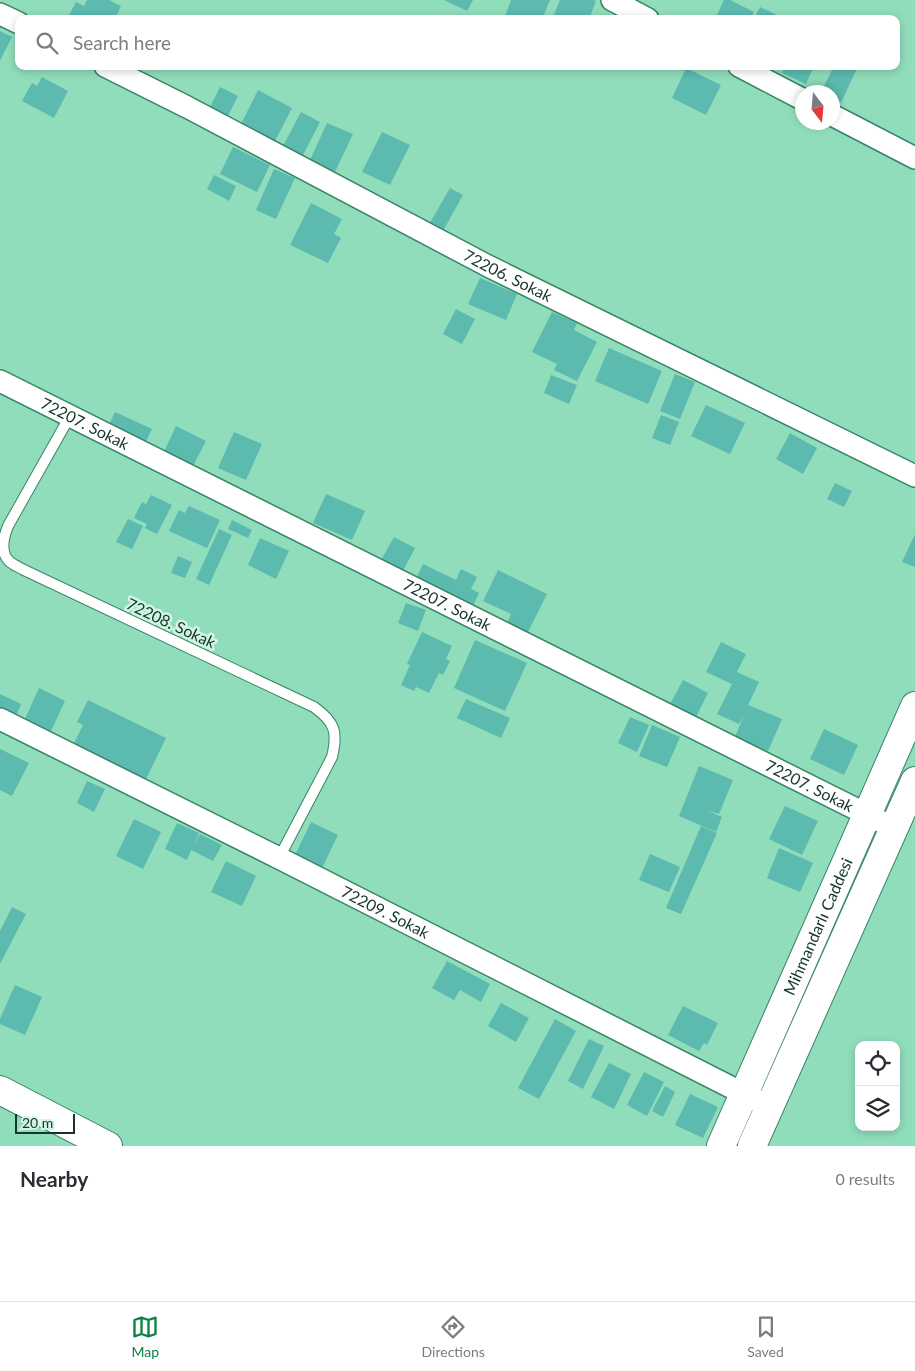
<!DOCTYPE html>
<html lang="en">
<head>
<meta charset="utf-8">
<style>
	body { margin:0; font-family:Lato,sans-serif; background:#f7f7f7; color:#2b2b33 }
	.controls { position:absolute; right:15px; bottom:15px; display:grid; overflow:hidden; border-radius:10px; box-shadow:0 2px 8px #0003 }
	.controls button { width:45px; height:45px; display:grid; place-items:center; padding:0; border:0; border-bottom:1px solid #e1e1e2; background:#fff; color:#2b2b33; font:25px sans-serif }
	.compass { position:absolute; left:795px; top:85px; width:45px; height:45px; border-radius:50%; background:#fff; box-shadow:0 2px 8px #0003; rotate:164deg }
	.scale { position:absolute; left:15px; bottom:12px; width:60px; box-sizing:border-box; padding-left:5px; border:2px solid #163629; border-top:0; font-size:14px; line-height:18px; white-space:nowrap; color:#163629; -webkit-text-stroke:4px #d0f5e3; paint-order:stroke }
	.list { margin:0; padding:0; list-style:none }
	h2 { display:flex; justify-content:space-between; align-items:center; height:65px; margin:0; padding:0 20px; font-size:21px }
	h2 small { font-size:16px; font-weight:400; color:#7c7c81 }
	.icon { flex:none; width:28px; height:28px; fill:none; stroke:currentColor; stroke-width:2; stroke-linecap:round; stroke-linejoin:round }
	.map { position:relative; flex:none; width:915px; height:1146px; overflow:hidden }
	.search { position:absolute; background:#fff; box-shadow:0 2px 8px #0003; left:15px; right:15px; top:15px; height:55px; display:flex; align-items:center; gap:12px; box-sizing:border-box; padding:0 18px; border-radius:10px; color:#7c7c81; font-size:19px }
	.sheet { height:155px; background:#fff }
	nav { display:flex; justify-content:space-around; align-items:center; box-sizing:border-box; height:70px; border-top:1px solid #e1e1e2; background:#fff; font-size:14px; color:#7c7c81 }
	nav a { display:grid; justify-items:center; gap:2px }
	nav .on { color:#0b8043 }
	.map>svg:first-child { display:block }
</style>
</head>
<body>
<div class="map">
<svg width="915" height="1146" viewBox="0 0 915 1146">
	<rect width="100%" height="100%" fill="#90ddbb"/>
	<!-- building -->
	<g fill="#5cbaae">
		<path d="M87,0H109L121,6L115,19H67L76,2L84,6Z"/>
		<path d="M444,0H473L467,11Z"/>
		<path d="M511,0H550L543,17L548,19H504Z"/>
		<path d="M560,0H593L596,1L589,19H557L553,17Z"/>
		<path d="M724,0H730L754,12L750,19H715Z"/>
		<path d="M760,7L777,15L776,19H754Z"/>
		<path d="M0,31L12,37L0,61Z"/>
		<path d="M785,66H814L806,84L782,73Z"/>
		<path d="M834,66H858L841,103L832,99V92H821Z"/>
		<path d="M686,68L721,85L706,115L672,98Z"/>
		<path d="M42,77L68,91L54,118L22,101L32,83L37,86Z"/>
		<path d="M220,87L238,96L227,118L209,109Z"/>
		<path d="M258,90L292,108L274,143L240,126Z"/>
		<path d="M301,112L320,122L302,157L283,146Z"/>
		<path d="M327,123L353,134L335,172L310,160Z"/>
		<path d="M382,132L410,145L390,185L362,172Z"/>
		<path d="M233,147L270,165L257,192L220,174Z"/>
		<path d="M274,169L295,178L276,219L256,210Z"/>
		<path d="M214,175L236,186L229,201L207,189Z"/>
		<path d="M450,188L463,195L443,231L430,223Z"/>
		<path d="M311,203L342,219L334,234L341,238L328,263L290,245Z"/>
		<path d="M480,278L517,294L506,320L468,304Z"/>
		<path d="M456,309L475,319L462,344L443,334Z"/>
		<path d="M552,312L577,323L574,330L597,342L577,381L554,370L557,364L532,352Z"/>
		<path d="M609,348L662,371L648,404L595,381Z"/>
		<path d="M675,374L695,382L680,419L660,411Z"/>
		<path d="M551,375L577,385L569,404L544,393Z"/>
		<path d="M706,405L745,423L730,454L691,436Z"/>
		<path d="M115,412L152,429L144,446L107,429Z"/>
		<path d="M661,415L679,422L670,445L652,438Z"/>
		<path d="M176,426L206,441L191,470L162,456Z"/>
		<path d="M234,432L262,444L246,480L218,468Z"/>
		<path d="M790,433L817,448L803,474L776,459Z"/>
		<path d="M835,483L852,491L844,507L827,499Z"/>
		<path d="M326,494L365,511L352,540L313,523Z"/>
		<path d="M151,495L172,505L157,534L145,528L147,524L134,518L142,502L146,504Z"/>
		<path d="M189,506L220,520L207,548L169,531L179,510L185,513Z"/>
		<path d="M128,519L143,526L132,549L116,542Z"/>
		<path d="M232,520L252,530L248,538L228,529Z"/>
		<path d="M219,529L232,535L209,585L196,579Z"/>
		<path d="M915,534V567L902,562Z"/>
		<path d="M394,537L415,548L402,573L380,562Z"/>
		<path d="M260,538L289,551L276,579L248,565Z"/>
		<path d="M178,556L192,562L185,578L171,573Z"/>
		<path d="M423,564L456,580L461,569L477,577L471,589L479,593L472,608L415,581Z"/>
		<path d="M498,570L547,594L527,634L506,625L511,614L483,601Z"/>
		<path d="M406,603L426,610L418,631L398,623Z"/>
		<path d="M422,632L452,646L446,659L450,661L443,675L439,673L429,693L416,687L414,691L401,685L410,665L407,664Z"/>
		<path d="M475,640L527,663L505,711L454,688Z"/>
		<path d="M721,642L746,654L737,672L759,682L748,705L782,719L768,751L735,737L744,715L739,724L717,714L732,684L706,672Z"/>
		<path d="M683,680L708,693L695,719L669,706Z"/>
		<path d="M39,688L65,701L51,731L25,719Z"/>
		<path d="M0,694L21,704L16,716L0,708Z"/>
		<path d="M466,699L510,718L501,738L457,718Z"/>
		<path d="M88,700L166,738L146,779L74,743L83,725L77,722Z"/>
		<path d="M630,717L649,725L637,752L618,743Z"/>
		<path d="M652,725L680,737L667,767L639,756Z"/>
		<path d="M824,729L858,745L844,775L810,759Z"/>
		<path d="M0,749L29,763L12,796L0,790Z"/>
		<path d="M699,766L733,780L719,814L706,810L722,817L716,832L679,816Z"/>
		<path d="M87,781L105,789L94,812L77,803Z"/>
		<path d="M785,806L818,821L802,855L769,839Z"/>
		<path d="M134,819L161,832L143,869L116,856Z"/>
		<path d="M311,822L338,835L322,868L295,855Z"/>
		<path d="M177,823L199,833L194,845L200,834L222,845L213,861L191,850L187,860L165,849Z"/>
		<path d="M701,826L717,833L681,914L666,908Z"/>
		<path d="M779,848L813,863L800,892L767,878Z"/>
		<path d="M650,854L680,867L669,892L639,880Z"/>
		<path d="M226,861L256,876L242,906L211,892Z"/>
		<path d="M12,907L26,914L0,964V931Z"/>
		<path d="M447,961L490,984L481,1002L460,990L454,1000L432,988Z"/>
		<path d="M15,985L42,997L25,1035L0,1024V1019Z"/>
		<path d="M501,1003L529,1018L516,1042L488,1026Z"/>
		<path d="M683,1006L718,1023L707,1045L704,1043L699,1051L668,1035Z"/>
		<path d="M555,1019L576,1031L539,1099L518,1088Z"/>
		<path d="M589,1039L604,1046L583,1089L568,1081Z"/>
		<path d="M609,1063L631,1074L614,1109L591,1097Z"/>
		<path d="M644,1072L664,1082L647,1116L627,1105Z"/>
		<path d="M665,1086L675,1092L663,1117L652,1111Z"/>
		<path d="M690,1094L718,1107L703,1138L675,1125Z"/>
	</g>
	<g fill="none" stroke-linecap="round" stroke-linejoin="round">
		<defs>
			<path id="lane" d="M70,416L8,526C4,536 0,552 9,561C13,565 19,567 24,570L314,707C335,722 338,732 332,757L279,858"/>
			<g id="street">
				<path d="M612,0L648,19"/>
				<path d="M0,14L19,23"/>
				<path id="s1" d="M105,66L187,107L488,266L915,476"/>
				<path d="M739,66L802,99"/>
				<path d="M832,115L915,158"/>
				<path id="s2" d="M0,381L894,828"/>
				<path id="s3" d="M0,719L279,858L770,1107"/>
			</g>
			<g id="secondary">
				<path d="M0,1090L108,1146"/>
				<path id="s4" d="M721,1146L915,706"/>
				<path d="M752,1146L915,781"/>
			</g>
		</defs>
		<!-- lane casing -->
		<use href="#lane" stroke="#368466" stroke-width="12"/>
		<!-- street casing -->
		<use href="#street" stroke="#368466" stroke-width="24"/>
		<!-- secondary casing -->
		<use href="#secondary" stroke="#368466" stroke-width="30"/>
		<!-- lane -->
		<use href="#lane" stroke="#fff" stroke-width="10"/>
		<!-- street -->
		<use href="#street" stroke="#fff" stroke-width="21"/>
		<!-- secondary -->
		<use href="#secondary" stroke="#fff" stroke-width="28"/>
	</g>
	<g text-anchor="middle" stroke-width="5" stroke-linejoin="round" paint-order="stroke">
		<!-- street labels -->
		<g font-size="16" fill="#163629" stroke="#d0f5e3">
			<text dy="6" stroke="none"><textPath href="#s1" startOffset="454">72206. Sokak</textPath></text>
			<text dy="6" stroke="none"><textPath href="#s2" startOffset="95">72207. Sokak</textPath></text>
			<text dy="6" stroke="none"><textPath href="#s2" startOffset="500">72207. Sokak</textPath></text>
			<text transform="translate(171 623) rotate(25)" y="6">72208. Sokak</text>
			<text dy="6" stroke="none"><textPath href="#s2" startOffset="905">72207. Sokak</textPath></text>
			<text dy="6" stroke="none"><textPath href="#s3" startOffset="431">72209. Sokak</textPath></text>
			<text dy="6" stroke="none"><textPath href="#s4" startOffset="240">Mihmandarlı Caddesi</textPath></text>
		</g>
	</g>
</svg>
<div class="controls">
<button><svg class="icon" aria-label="locate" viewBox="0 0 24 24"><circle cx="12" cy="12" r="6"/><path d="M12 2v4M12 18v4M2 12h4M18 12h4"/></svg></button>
<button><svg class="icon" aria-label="layers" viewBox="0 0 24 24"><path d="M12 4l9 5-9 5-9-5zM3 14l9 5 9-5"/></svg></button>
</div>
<svg class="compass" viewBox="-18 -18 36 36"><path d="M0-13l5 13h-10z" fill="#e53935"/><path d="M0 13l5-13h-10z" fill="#7c7c81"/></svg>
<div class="scale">20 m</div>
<div class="search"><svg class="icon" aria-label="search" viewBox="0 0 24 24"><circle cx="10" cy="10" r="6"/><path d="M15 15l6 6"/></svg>Search here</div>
</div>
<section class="sheet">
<h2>Nearby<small>0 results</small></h2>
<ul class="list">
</ul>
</section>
<nav>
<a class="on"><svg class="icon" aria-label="map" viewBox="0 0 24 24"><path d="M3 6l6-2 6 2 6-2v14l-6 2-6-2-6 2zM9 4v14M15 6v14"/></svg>Map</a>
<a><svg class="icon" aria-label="directions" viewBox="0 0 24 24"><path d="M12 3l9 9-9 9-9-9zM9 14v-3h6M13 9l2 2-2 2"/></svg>Directions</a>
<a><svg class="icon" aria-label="saved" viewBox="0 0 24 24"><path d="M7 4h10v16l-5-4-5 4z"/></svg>Saved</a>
</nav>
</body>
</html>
